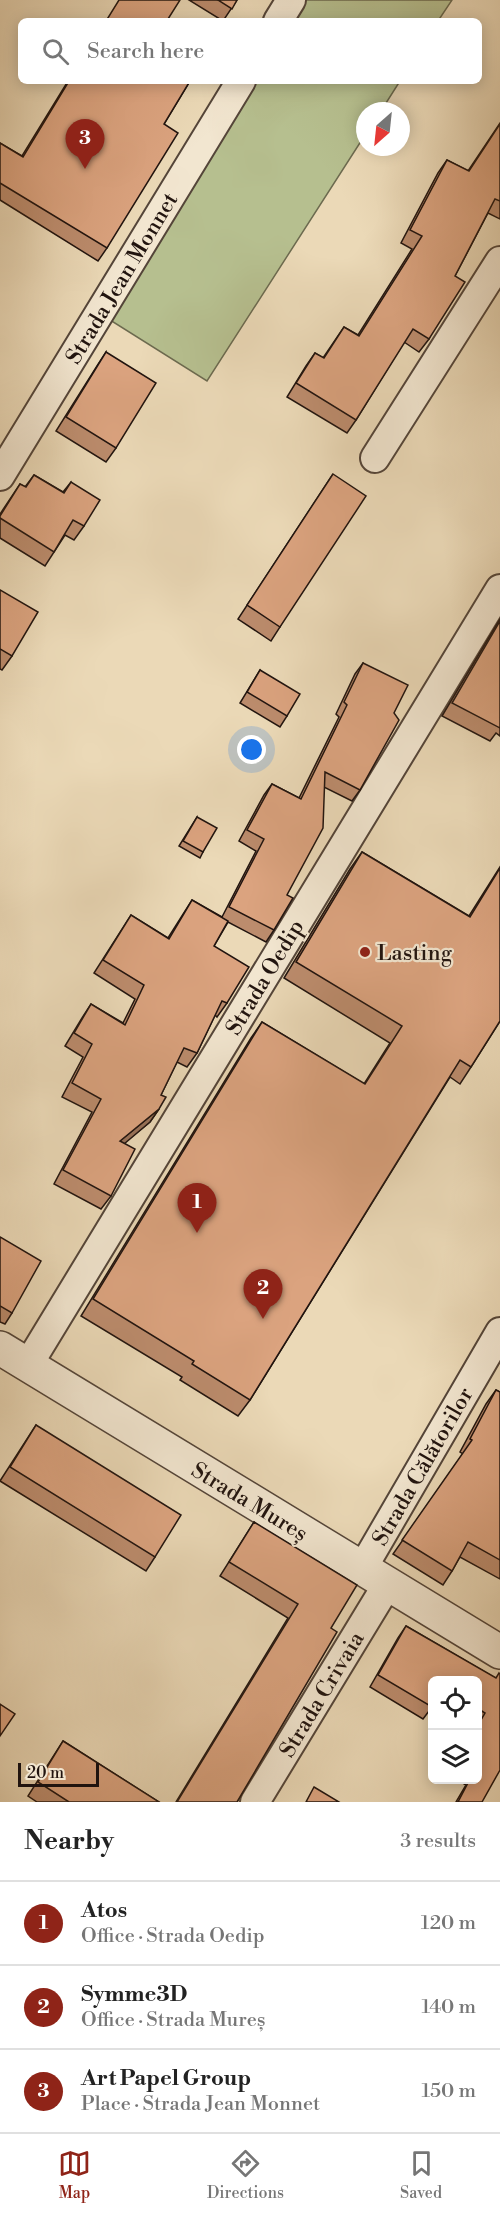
<!DOCTYPE html>
<html lang="en">
<head>
<meta charset="utf-8">
<style>
	body { margin:0; font-family:"Libre Bodoni",serif; background:#f6f6f6; color:#222 }
	.controls { position:absolute; right:18px; bottom:18px; display:grid; overflow:hidden; border-radius:9px; box-shadow:0 3px 15px #0003 }
	.controls button { width:54px; height:54px; display:grid; place-items:center; padding:0; border:0; border-bottom:2px solid #e0e0e0; background:#fff; color:#222; font:30px sans-serif }
	.compass { position:absolute; left:356px; top:102px; width:54px; height:54px; border-radius:50%; background:#fff; box-shadow:0 3px 15px #0003; rotate:207deg }
	.scale { position:absolute; left:18px; bottom:15px; width:81px; box-sizing:border-box; padding-left:6px; border:3px solid #21140f; border-top:0; font-size:16px; line-height:21px; white-space:nowrap; color:#21140f; -webkit-text-stroke:4px #f2e6d0; paint-order:stroke }
	.you { position:absolute; left:252px; top:750px; width:21px; height:21px; margin:-15px; border:4px solid #fff; border-radius:50%; background:#1a73e8; box-shadow:0 0 0 9px #1a73e833 }
	.badge { display:grid; place-items:center; width:39px; height:39px; border-radius:50%; background:#8f2418; color:#fff; font-size:20px; font-weight:700 }
	.pin { position:absolute; translate:-50% -50px; filter:drop-shadow(0 2px 3px #0008) }
	.pin::after { content:''; position:absolute; top:32px; width:21px; height:18px; background:inherit; clip-path:polygon(0 0,100% 0,50% 100%) }
	.list { margin:0; padding:0; list-style:none }
	h2 { display:flex; justify-content:space-between; align-items:center; height:78px; margin:0; padding:0 24px; font-size:26px }
	h2 small { font-size:20px; font-weight:400; color:#767676 }
	.list li { display:grid; grid-template-columns:39px 1fr auto; gap:18px; align-items:center; box-sizing:border-box; height:84px; padding:0 24px; border-top:2px solid #e0e0e0 }
	.list b { display:block; font-size:22px; white-space:nowrap }
	.list p { margin:0; font-size:20px; white-space:nowrap; color:#767676 }
	.list em { font-size:20px; font-style:normal; color:#767676 }
	.icon { flex:none; width:33px; height:33px; fill:none; stroke:currentColor; stroke-width:2; stroke-linecap:round; stroke-linejoin:round }
	.map { position:relative; flex:none; width:500px; height:1802px; overflow:hidden }
	.search { position:absolute; background:#fff; box-shadow:0 3px 15px #0003; left:18px; right:18px; top:18px; height:66px; display:flex; align-items:center; gap:15px; box-sizing:border-box; padding:0 21px; border-radius:9px; color:#767676; font-size:22px }
	.sheet { height:330px; background:#fff }
	nav { display:flex; justify-content:space-around; align-items:center; box-sizing:border-box; height:84px; border-top:2px solid #e0e0e0; background:#fff; font-size:16px; color:#767676 }
	nav a { display:grid; justify-items:center; gap:3px }
	nav .on { color:#8f2418 }
	.map>svg:first-child { display:block }
</style>
</head>
<body>
<div class="map">
<svg width="500" height="1802" viewBox="0 0 500 1802">
	<rect width="100%" height="100%" fill="#ebd9b7"/>
	<filter id="stains"><feTurbulence type="fractalNoise" baseFrequency=".00333" numOctaves="4"/><feColorMatrix values="0 0 0 0 .2 0 0 0 0 .09 0 0 0 0 .02 0 0 0 .5 -.17"/></filter>
	<radialGradient id="worn" r=".72"><stop offset=".6" stop-color="#630" stop-opacity="0"/><stop offset="1" stop-color="#630" stop-opacity=".3"/></radialGradient>
	<!-- green -->
	<g fill="#b6bf8f" stroke="#6c6a4f" stroke-width="1.5">
		<path d="M306,0H452L438,21H293Z"/>
		<path d="M257,81H400L381,111H365V135L207,381L110,320Z"/>
	</g>
	<g fill="none" stroke-linecap="round" stroke-linejoin="round">
		<defs>
			<g id="minor">
				<path d="M278,21L291,0"/>
				<path d="M375,458L500,261"/>
				<path d="M0,476L241,81"/>
				<path d="M28,1365L500,589"/>
				<path d="M362,1569L500,1332"/>
				<path d="M255,1802L387,1585"/>
			</g>
			<path id="tertiary" d="M0,1348L500,1652"/>
		</defs>
		<!-- minor casing -->
		<use href="#minor" stroke="#544539" stroke-width="32"/>
		<!-- tertiary casing -->
		<use href="#tertiary" stroke="#544539" stroke-width="36"/>
		<!-- minor -->
		<use href="#minor" stroke="#f2e6d0" stroke-width="28"/>
		<!-- tertiary -->
		<use href="#tertiary" stroke="#f2e6d0" stroke-width="33"/>
	</g>
	<!-- wall -->
	<g fill="#bc8c6d" stroke="#21140f" stroke-width="1.5">
		<path d="M189,0H237L223,21Z"/>
		<path d="M68,81H190L164,124L107,248L98,261L0,200V143L22,156Z"/>
		<path d="M500,123V219L488,213L455,276L429,339L419,352L404,342L356,420L347,433L287,397L306,366L315,353L323,358L344,327L358,335L412,249L401,243L438,173L447,160L468,171Z"/>
		<path d="M106,352L116,448L106,462L56,431L97,366Z"/>
		<path d="M333,474L280,627L271,641L238,619Z"/>
		<path d="M34,475L63,492L71,482L84,526L74,540L65,535L45,566L0,538V514L20,484L25,487Z"/>
		<path d="M0,590L12,656L2,670L0,669Z"/>
		<path d="M500,619V736L496,733L490,741L442,716Z"/>
		<path d="M363,663L394,713L360,790L352,801L324,787L274,930L266,942L228,922L214,946L227,1003L217,1017L215,1015L197,1053L187,1067L177,1062L161,1095L159,1109L150,1122L124,1143L111,1196L101,1209L54,1184L92,1112L62,1097L83,1057L65,1046L82,1018L91,1004L123,1023L135,999L94,973L131,915L168,938L192,900L222,917L256,851L239,841L264,795L272,784L299,798L339,717L336,714L355,674Z"/>
		<path d="M260,670L287,716L280,727L240,703Z"/>
		<path d="M197,817L203,852L200,858L179,846Z"/>
		<path d="M362,852L469,916L500,867V1021L471,1067L460,1084L450,1077L250,1400L238,1416L180,1380L182,1377L81,1316L251,1038L262,1022L364,1084L390,1043L284,978L350,869Z"/>
		<path d="M0,1237L12,1313L5,1324L0,1322Z"/>
		<path d="M496,1390L500,1392V1579L460,1557L452,1571L443,1585L393,1554L463,1454L460,1452L486,1404Z"/>
		<path d="M36,1425L155,1557L146,1571L0,1481Z"/>
		<path d="M254,1522L331,1628L237,1802H176L288,1618L220,1576Z"/>
		<path d="M406,1626L495,1678L482,1802H456L466,1785L456,1779H477V1680H432V1707L423,1719L370,1687L398,1638Z"/>
		<path d="M63,1741L159,1802H37L28,1796Z"/>
	</g>
	<!-- shaded-wall -->
	<path fill="#997259" stroke="#21140f" stroke-width="1.5" d="M159,1109L150,1122L111,1155L120,1141Z"/>
	<!-- building -->
	<g fill="#dba37f" stroke="#21140f" stroke-width="1.5">
		<path d="M119,0H180L168,19L173,21H106Z"/>
		<path d="M218,0H237L232,9Z"/>
		<path d="M69,81H190L164,124L178,133L107,248L0,183V143L23,157Z"/>
		<path d="M500,124V201L495,199L455,276L465,282L429,339L413,329L356,420L296,383L315,353L324,358L344,327L359,336L422,236L410,230L447,160L469,171Z"/>
		<path d="M106,352L156,383L116,448L66,417Z"/>
		<path d="M333,474L366,496L280,627L247,605Z"/>
		<path d="M34,475L64,493L71,482L100,500L84,526L73,520L54,552L0,518V516L20,484L26,487Z"/>
		<path d="M0,590L38,612L12,656L0,649Z"/>
		<path d="M500,621V728L452,703Z"/>
		<path d="M363,663L408,685L394,713L399,720L360,790L325,772L323,828L287,895L293,898L274,930L229,907L264,839L247,830L272,784L301,799L347,705L344,702Z"/>
		<path d="M260,670L300,694L287,716L247,692Z"/>
		<path d="M197,817L217,828L203,852L183,841Z"/>
		<path d="M362,852L470,917L500,868V1021L471,1067L460,1060L250,1400L192,1364L194,1361L93,1299L262,1022L365,1084L402,1026L296,962Z"/>
		<path d="M192,900L228,921L214,946L249,967L227,1003L222,1001L197,1053L184,1048L161,1095L166,1097L159,1109L120,1141L135,1149L111,1196L63,1170L101,1099L72,1083L92,1044L74,1033L91,1004L125,1025L144,985L103,960L131,915L169,939Z"/>
		<path d="M0,1237L41,1261L12,1313L0,1306Z"/>
		<path d="M496,1390L500,1392V1560L468,1542L452,1571L402,1540L472,1440L470,1439Z"/>
		<path d="M36,1425L181,1515L155,1557L10,1467Z"/>
		<path d="M254,1522L357,1585L331,1628L337,1632L237,1802H177L298,1604L229,1562Z"/>
		<path d="M406,1626L496,1678L499,1673L500,1674V1770L482,1802H458L470,1779H477V1727L485,1713L477,1708V1680H432V1707L378,1675Z"/>
		<path d="M0,1704L15,1714L0,1736Z"/>
		<path d="M63,1741L159,1802H69L38,1782Z"/>
		<path d="M314,1787L339,1802H306Z"/>
	</g>
	<!-- markers -->
	<circle fill="#8f2418" stroke="#f2e6d0" stroke-width="2" cx="365" cy="952" r="6"/>
	<g text-anchor="middle" stroke-width="4.5" stroke-linejoin="round" paint-order="stroke">
		<!-- street labels -->
		<g font-size="22" fill="#21140f" stroke="#f2e6d0">
			<text transform="translate(121 278) rotate(-59)" y="8">Strada Jean Monnet</text>
			<text transform="translate(264 977) rotate(-59)" y="8">Strada Oedip</text>
			<text transform="translate(422 1466) rotate(-60)" y="8">Strada Călătorilor</text>
			<text transform="translate(250 1501) rotate(31)" y="8">Strada Mureș</text>
			<text transform="translate(321 1694) rotate(-59)" y="8">Strada Crivaia</text>
		</g>
		<!-- poi labels -->
		<g font-size="22" fill="#21140f" stroke="#f2e6d0" text-anchor="start">
			<text x="377" y="960">Lasting</text>
		</g>
	</g>
	<rect width="100%" height="100%" filter="url(#stains)"/>
	<rect width="100%" height="100%" fill="url(#worn)"/>
</svg>
<div class="controls">
<button><svg class="icon" aria-label="locate" viewBox="0 0 24 24"><circle cx="12" cy="12" r="6"/><path d="M12 2v4M12 18v4M2 12h4M18 12h4"/></svg></button>
<button><svg class="icon" aria-label="layers" viewBox="0 0 24 24"><path d="M12 4l9 5-9 5-9-5zM3 14l9 5 9-5"/></svg></button>
</div>
<svg class="compass" viewBox="-18 -18 36 36"><path d="M0-13l5 13h-10z" fill="#e53935"/><path d="M0 13l5-13h-10z" fill="#767676"/></svg>
<div class="scale">20 m</div>
<div class="you"></div>
<div class="pin badge" style="left:197px;top:1233px">1</div>
<div class="pin badge" style="left:263px;top:1319px">2</div>
<div class="pin badge" style="left:85px;top:169px">3</div>
<div class="search"><svg class="icon" aria-label="search" viewBox="0 0 24 24"><circle cx="10" cy="10" r="6"/><path d="M15 15l6 6"/></svg>Search here</div>
</div>
<section class="sheet">
<h2>Nearby<small>3 results</small></h2>
<ul class="list">
<li><span class="badge">1</span><div><b>Atos</b><p>Office · Strada Oedip</p></div><em>120 m</em></li>
<li><span class="badge">2</span><div><b>Symme3D</b><p>Office · Strada Mureș</p></div><em>140 m</em></li>
<li><span class="badge">3</span><div><b>Art Papel Group</b><p>Place · Strada Jean Monnet</p></div><em>150 m</em></li>
</ul>
</section>
<nav>
<a class="on"><svg class="icon" aria-label="map" viewBox="0 0 24 24"><path d="M3 6l6-2 6 2 6-2v14l-6 2-6-2-6 2zM9 4v14M15 6v14"/></svg>Map</a>
<a><svg class="icon" aria-label="directions" viewBox="0 0 24 24"><path d="M12 3l9 9-9 9-9-9zM9 14v-3h6M13 9l2 2-2 2"/></svg>Directions</a>
<a><svg class="icon" aria-label="saved" viewBox="0 0 24 24"><path d="M7 4h10v16l-5-4-5 4z"/></svg>Saved</a>
</nav>
</body>
</html>
